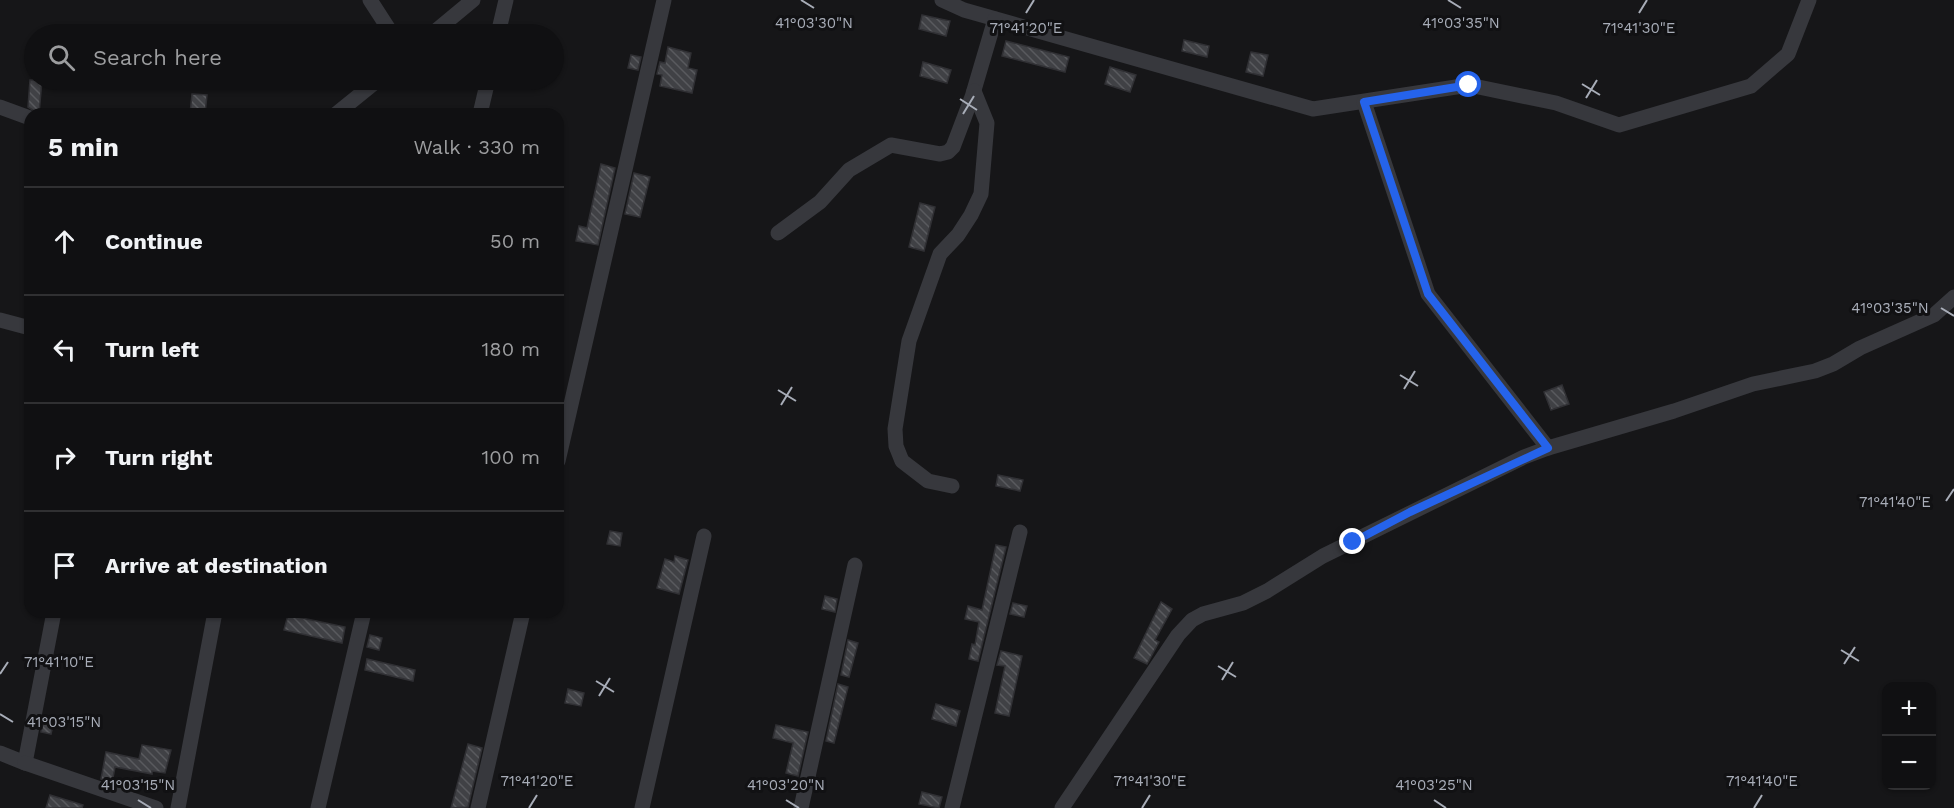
<!DOCTYPE html>
<html lang="en">
<head>
<meta charset="utf-8">
<style>
	body { margin:0; font-family:"Work Sans",sans-serif; background:#1e1e20; color:#f1f3f6 }
	.controls { position:absolute; right:18px; bottom:18px; display:grid; overflow:hidden; border-radius:12px; box-shadow:0 2px 4px #0004 }
	.controls button { width:54px; height:54px; display:grid; place-items:center; padding:0; border:0; border-bottom:2px solid #303032; background:#101012; color:#f1f3f6; font:30px sans-serif }
	.stop { position:absolute; width:18px; height:18px; margin:-14px; border:4px solid #2563eb; border-radius:50%; background:#fff }
	.stop.end { background:#2563eb; border-color:#fff; box-shadow:0 2px 6px #0008 }
	.list { margin:0; padding:0; list-style:none }
	h2 { display:flex; justify-content:space-between; align-items:center; height:78px; margin:0; padding:0 24px; font-size:26px }
	h2 small { font-size:20px; font-weight:400; color:#9c9d9f }
	.list li { display:grid; grid-template-columns:39px 1fr auto; gap:18px; align-items:center; box-sizing:border-box; height:108px; padding:0 24px; border-top:2px solid #303032 }
	.list b { display:block; font-size:22px; white-space:nowrap }
	.list em { font-size:20px; font-style:normal; color:#9c9d9f }
	.icon { flex:none; width:33px; height:33px; fill:none; stroke:currentColor; stroke-width:2; stroke-linecap:round; stroke-linejoin:round }
	.map { position:relative; flex:none; width:1954px; height:808px; overflow:hidden }
	.search { position:absolute; background:#101012; box-shadow:0 2px 4px #0004; left:24px; top:24px; width:540px; height:66px; display:flex; align-items:center; gap:15px; box-sizing:border-box; padding:0 21px; border-radius:33px; color:#9c9d9f; font-size:22px }
	.panel { position:absolute; background:#101012; box-shadow:0 2px 4px #0004; left:24px; top:108px; width:540px; height:510px; border-radius:18px }
	.map>svg:first-child { display:block }
</style>
</head>
<body>
<div class="map">
<svg width="1954" height="808" viewBox="0 0 1954 808">
	<defs>
		<pattern id="building-back-hatch" width="6" height="6" patternUnits="userSpaceOnUse" patternTransform="scale(1.5)"><rect width="6" height="6" fill="#404145"/><path d="M-1 5l2 2M0 0l6 6M5-1l2 2" fill="none" stroke="#595a5e"/></pattern>
	</defs>
	<rect width="100%" height="100%" fill="#161618"/>
	<!-- building -->
	<g fill="url(#building-back-hatch)" stroke="#303034" stroke-width="1.5">
		<path d="M922,15L950,21L946,36L919,29Z"/>
		<path d="M1184,40L1209,46L1207,57L1182,51Z"/>
		<path d="M1006,41L1069,57L1065,72L1002,56Z"/>
		<path d="M668,47L691,53L688,68L697,70L692,93L660,86L662,75L657,74L660,62L665,63Z"/>
		<path d="M1251,52L1268,55L1263,76L1246,72Z"/>
		<path d="M631,55L641,57L638,70L628,68Z"/>
		<path d="M923,62L951,70L947,83L920,76Z"/>
		<path d="M1110,67L1136,75L1130,92L1105,84Z"/>
		<path d="M30,80H42L39,114L28,107Z"/>
		<path d="M192,94L207,95L205,114H190Z"/>
		<path d="M601,164L615,168L598,245L576,241L579,226L587,228Z"/>
		<path d="M634,173L650,177L640,217L625,214Z"/>
		<path d="M920,203L935,207L924,251L909,247Z"/>
		<path d="M1562,385L1569,404L1551,410L1544,392Z"/>
		<path d="M998,475L1023,480L1020,491L996,486Z"/>
		<path d="M610,531L622,533L620,546L607,544Z"/>
		<path d="M996,545L1006,547L978,661L969,659L972,644L975,645L979,622L965,619L968,606L982,610Z"/>
		<path d="M675,556L688,560L679,594L657,588L665,559L674,562Z"/>
		<path d="M825,596L837,599L835,612L822,609Z"/>
		<path d="M1161,602L1172,609L1155,640L1159,642L1147,664L1134,658Z"/>
		<path d="M1013,603L1027,606L1024,617L1010,614Z"/>
		<path d="M288,615L345,627L342,643L284,630Z"/>
		<path d="M370,635L382,638L379,650L367,647Z"/>
		<path d="M848,640L858,643L849,677L841,675Z"/>
		<path d="M1001,651L1022,656L1009,716L995,713L1005,666L997,665Z"/>
		<path d="M367,659L415,670L413,681L365,670Z"/>
		<path d="M838,684L848,687L834,743L826,741Z"/>
		<path d="M568,689L584,693L581,706L565,703Z"/>
		<path d="M936,704L960,711L956,726L932,719Z"/>
		<path d="M44,718L54,720L51,734L41,732Z"/>
		<path d="M776,725L808,732L798,776L786,773L793,743L773,738Z"/>
		<path d="M468,744L482,748L468,807L451,808Z"/>
		<path d="M142,745L171,750L165,773L152,771V774L115,767L112,783L101,779L106,752L139,759Z"/>
		<path d="M922,792L942,797L939,808L919,804Z"/>
		<path d="M50,795L83,805L82,808H46Z"/>
	</g>
	<g fill="none" stroke-linecap="round" stroke-linejoin="round">
		<!-- street -->
		<g stroke="#37383d" stroke-width="15">
			<path d="M370,0L392,34"/>
			<path d="M942,0L964,10L1313,109L1469,85L1556,103L1619,125L1751,86L1788,54L1809,0"/>
			<path d="M432,34L473,0"/>
			<path d="M498,34L506,0"/>
			<path d="M1364,102L1428,294L1548,448"/>
			<path d="M0,107L30,118"/>
			<path d="M336,114L378,80"/>
			<path d="M480,114L488,80"/>
			<path d="M778,233L820,202L849,170L891,145L940,154L948,152L953,147L972,97L995,19"/>
			<path d="M0,320L30,328"/>
			<path d="M558,461L664,0"/>
			<path d="M952,486L928,481L902,461L896,446L895,429L909,341L940,254L958,235L971,215L981,194L987,123L974,91"/>
			<path d="M0,753L25,763L54,612"/>
			<path d="M25,763L156,808"/>
			<path d="M178,808L215,612"/>
			<path d="M318,808L364,612"/>
			<path d="M478,808L523,612"/>
			<path d="M642,808L704,536"/>
			<path d="M801,808L855,565"/>
			<path d="M952,808L1020,532"/>
			<path d="M1062,808L1178,635L1192,620L1203,614L1243,603L1267,591L1323,556L1524,457L1548,448L1674,411L1753,384L1815,371L1833,364L1860,348L1934,315L1954,297"/>
		</g>
	</g>
	<g fill="none" stroke-linecap="round" stroke-linejoin="round">
		<!-- route -->
		<path stroke="#2563eb" stroke-width="8" d="M1353,542L1410,512L1548,448L1428,294L1364,102L1469,85"/>
	</g>
	<!-- ticks -->
	<path fill="none" stroke="#a8adb8" stroke-width="2" d="M801,0L814,8M1448,0L1461,8M1026,13L1034,0M1639,13L1647,0M1582,84L1600,95M1586,98L1597,80M960,99L977,110M963,114L974,96M1941,308L1954,316M1400,375L1418,386M1404,389L1415,371M778,390L796,401M781,405L792,387M1946,501L1954,489M1841,650L1859,661M1844,664L1855,647M1218,666L1236,677M0,674L8,662M1222,680L1233,662M596,681L614,692M599,696L610,678M0,714L13,722M138,800L151,808M786,800L799,808M1434,800L1446,808M529,808L537,795M1142,808L1150,795M1754,808L1762,795"/>
	<g font-size="15" text-anchor="middle" fill="#a8adb8" stroke="#111113" stroke-width="6" stroke-linejoin="round" paint-order="stroke">
		<text x="814" y="28">41°03'30"N</text>
		<text x="1461" y="28">41°03'35"N</text>
		<text x="1639" y="33">71°41'30"E</text>
		<text x="1026" y="33">71°41'20"E</text>
		<text x="1890" y="313">41°03'35"N</text>
		<text x="1895" y="507">71°41'40"E</text>
		<text x="59" y="667">71°41'10"E</text>
		<text x="64" y="727">41°03'15"N</text>
		<text x="537" y="786">71°41'20"E</text>
		<text x="1150" y="786">71°41'30"E</text>
		<text x="1762" y="786">71°41'40"E</text>
		<text x="138" y="790">41°03'15"N</text>
		<text x="786" y="790">41°03'20"N</text>
		<text x="1434" y="790">41°03'25"N</text>
	</g>
</svg>
<div class="controls">
<button>+</button>
<button>−</button>
</div>
<div class="stop" style="left:1469px;top:85px"></div>
<div class="stop end" style="left:1353px;top:542px"></div>
<div class="search"><svg class="icon" aria-label="search" viewBox="0 0 24 24"><circle cx="10" cy="10" r="6"/><path d="M15 15l6 6"/></svg>Search here</div>
<section class="panel">
<h2>5 min<small>Walk · 330 m</small></h2>
<ul class="list">
<li><svg class="icon" aria-label="ahead" viewBox="0 0 24 24"><path d="M12 20V5M6 11l6-6 6 6"/></svg><div><b>Continue</b></div><em>50 m</em></li>
<li><svg class="icon" aria-label="left" viewBox="0 0 24 24"><path d="M17 20v-9H6M10 6l-5 5 5 5"/></svg><div><b>Turn left</b></div><em>180 m</em></li>
<li><svg class="icon" aria-label="right" viewBox="0 0 24 24"><path d="M7 20v-9h11M14 6l5 5-5 5"/></svg><div><b>Turn right</b></div><em>100 m</em></li>
<li><svg class="icon" aria-label="arrive" viewBox="0 0 24 24"><path d="M6 21V4h12l-3 4 3 4H6"/></svg><div><b>Arrive at destination</b></div></li>
</ul>
</section>
</div>
</body>
</html>
